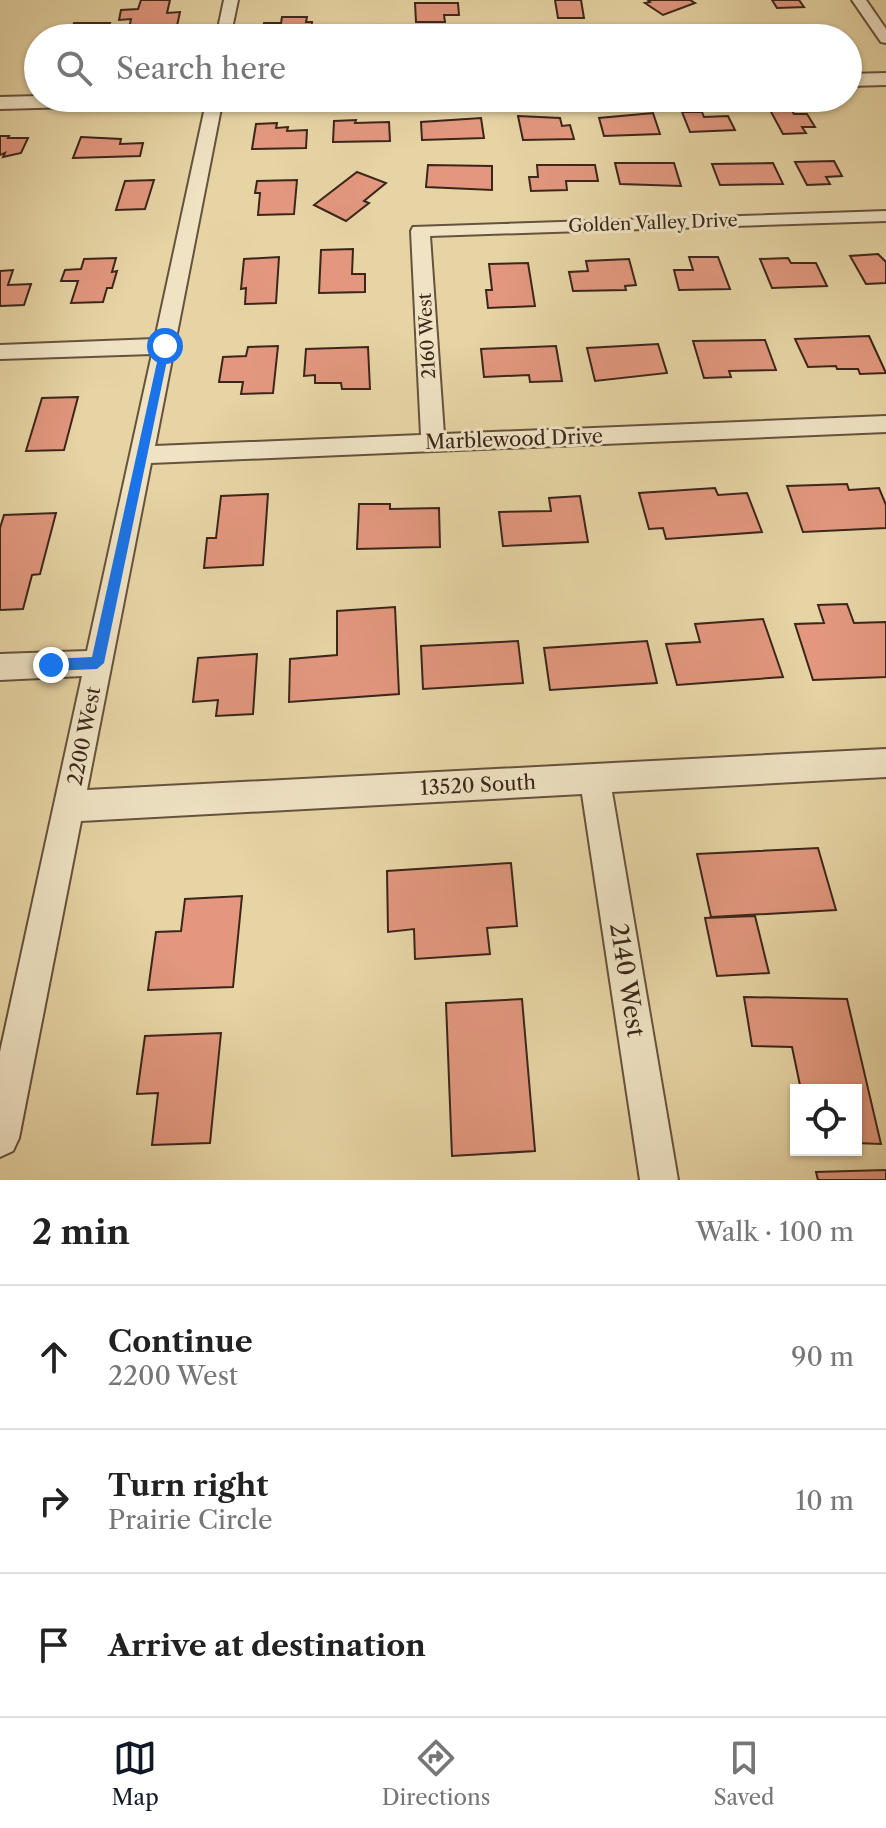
<!DOCTYPE html>
<html lang="en">
<head>
<meta charset="utf-8">
<style>
	body { margin:0; font-family:"Libre Caslon Text",serif; background:#f2f2f2; color:#222 }
	.controls { position:absolute; right:24px; bottom:24px; display:grid; overflow:hidden; border-radius:0px; box-shadow:0 2px 6px #0004 }
	.controls button { width:72px; height:72px; display:grid; place-items:center; padding:0; border:0; border-bottom:2px solid #e0e0e0; background:#fff; color:#222; font:40px sans-serif }
	.stop { position:absolute; width:24px; height:24px; margin:-18px; border:6px solid #1a73e8; border-radius:50%; background:#fff }
	.stop.end { background:#1a73e8; border-color:#fff; box-shadow:0 2px 8px #0008 }
	.list { margin:0; padding:0; list-style:none }
	h2 { display:flex; justify-content:space-between; align-items:center; height:104px; margin:0; padding:0 32px; font-size:34px }
	h2 small { font-size:26px; font-weight:400; color:#767676 }
	.list li { display:grid; grid-template-columns:52px 1fr auto; gap:24px; align-items:center; box-sizing:border-box; height:144px; padding:0 32px; border-top:2px solid #e0e0e0 }
	.list b { display:block; font-size:30px; white-space:nowrap }
	.list p { margin:0; font-size:26px; white-space:nowrap; color:#767676 }
	.list em { font-size:26px; font-style:normal; color:#767676 }
	.icon { flex:none; width:44px; height:44px; fill:none; stroke:currentColor; stroke-width:2; stroke-linecap:round; stroke-linejoin:round }
	.map { position:relative; flex:none; width:886px; height:1180px; overflow:hidden }
	.search { position:absolute; background:#fff; box-shadow:0 2px 6px #0004; left:24px; right:24px; top:24px; height:88px; display:flex; align-items:center; gap:20px; box-sizing:border-box; padding:0 28px; border-radius:44px; color:#767676; font-size:30px }
	.sheet { height:536px; background:#fff }
	nav { display:flex; justify-content:space-around; align-items:center; box-sizing:border-box; height:112px; border-top:2px solid #e0e0e0; background:#fff; font-size:22px; color:#767676 }
	nav a { display:grid; justify-items:center; gap:4px }
	nav .on { color:#111827 }
	.map>svg:first-child { display:block }
</style>
</head>
<body>
<div class="map">
<svg width="886" height="1180" viewBox="0 0 886 1180">
	<rect width="100%" height="100%" fill="#e6d4a4"/>
	<filter id="stains"><feTurbulence type="fractalNoise" baseFrequency=".0025" numOctaves="4"/><feColorMatrix values="0 0 0 0 .2 0 0 0 0 .09 0 0 0 0 .02 0 0 0 .5 -.17"/></filter>
	<radialGradient id="worn" r=".72"><stop offset=".6" stop-color="#630" stop-opacity="0"/><stop offset="1" stop-color="#630" stop-opacity=".3"/></radialGradient>
	<!-- building -->
	<g fill="#e2977e" stroke="#3c261b" stroke-width="2">
		<path d="M141,0H170L167,13L180,12L177,26L129,29L131,19L119,20L121,10L138,9Z"/>
		<path d="M555,0H581L584,18H558Z"/>
		<path d="M648,0H690L695,3L663,15L645,3L650,2Z"/>
		<path d="M772,0H799L804,7L777,8Z"/>
		<path d="M415,3H458L459,15H444L445,22H416Z"/>
		<path d="M282,17H307L306,22H312L311,32L303,33L302,38H270L271,33H262L264,23H281Z"/>
		<path d="M74,23H110L104,38H68Z"/>
		<path d="M598,25L602,38H560L559,35H575L573,26Z"/>
		<path d="M791,109L794,114H807L815,127H802L806,133L783,134L770,110Z"/>
		<path d="M682,112H702L704,117L728,116L735,130L690,132Z"/>
		<path d="M653,113L660,134L604,136L599,118Z"/>
		<path d="M518,116L560,118L562,126L570,125L574,139L523,140Z"/>
		<path d="M481,118L484,138L422,140L421,122Z"/>
		<path d="M356,120L355,123L389,122L390,141L333,142L334,121Z"/>
		<path d="M277,123L276,128L288,127L287,131L307,130L306,148L252,149L256,124Z"/>
		<path d="M0,136H9L8,138H28L21,153L3,157L5,153L0,155Z"/>
		<path d="M81,137L121,139L120,144L143,143L140,156L73,158Z"/>
		<path d="M834,161L842,176L826,177L830,184L807,185L795,162Z"/>
		<path d="M615,163H674L681,186L620,184Z"/>
		<path d="M773,163L783,184L720,185L712,164Z"/>
		<path d="M428,165L492,166V190L426,187Z"/>
		<path d="M537,165H595L598,181H566L567,190L531,191L529,177H538Z"/>
		<path d="M357,172L386,183L364,201L369,203L346,221L314,205Z"/>
		<path d="M154,180L145,209L116,210L125,181Z"/>
		<path d="M297,180L294,214L258,215L260,193H255L257,181Z"/>
		<path d="M353,249L352,274H365V292L319,293L321,250Z"/>
		<path d="M878,254L886,262V283L866,284L850,256Z"/>
		<path d="M279,257L276,303L245,304L246,288L241,289L244,259Z"/>
		<path d="M689,257H718L730,289L679,290L674,270H693Z"/>
		<path d="M116,258L112,272L117,271L112,288H107L103,302L71,303L78,281H61L65,270L81,269L84,259Z"/>
		<path d="M788,258L791,263H816L827,286L772,288L760,259Z"/>
		<path d="M629,259L636,285L625,286L626,290L573,291L569,272L588,271L586,261Z"/>
		<path d="M528,263L535,306L488,308L486,290H492L489,264Z"/>
		<path d="M13,270L8,285L31,284L24,305L0,306V271Z"/>
		<path d="M869,336L886,373L860,374L858,369H837L836,366L808,367L795,339Z"/>
		<path d="M765,340L776,370L729,371L731,377L704,378L693,341Z"/>
		<path d="M658,344L667,373L595,381L587,348Z"/>
		<path d="M278,346L273,393L241,394L243,382H219L223,357L246,356L248,347Z"/>
		<path d="M556,346L562,381L530,382L529,375L484,377L481,349Z"/>
		<path d="M368,347L370,389H342L341,383H315V375L304,376L306,349Z"/>
		<path d="M78,397L64,450L26,451L42,398Z"/>
		<path d="M847,484L849,490L879,488L886,505V528L803,532L787,486Z"/>
		<path d="M715,488L718,495L747,493L762,532L666,539L663,528L649,529L639,493Z"/>
		<path d="M268,494L263,565L204,568L207,538H216L221,496Z"/>
		<path d="M580,496L588,542L503,546L499,512L551,511L549,498Z"/>
		<path d="M359,504H390V509L439,508L440,547L357,549Z"/>
		<path d="M56,513L40,574L32,575L23,609L0,610V528L4,515Z"/>
		<path d="M847,604L854,623L886,622V677L813,680L795,624L824,623L818,605Z"/>
		<path d="M395,607L399,694L289,702L290,659L337,655V611Z"/>
		<path d="M763,619L783,677L677,685L666,644L700,642L695,624Z"/>
		<path d="M518,641L523,683L423,689L421,646Z"/>
		<path d="M647,641L657,683L550,690L544,648Z"/>
		<path d="M257,654L253,714L216,716L218,700L193,702L198,658Z"/>
		<path d="M818,848L836,910L711,917L697,854Z"/>
		<path d="M511,863L517,926L487,928L490,954L415,959L414,929L388,932L387,871Z"/>
		<path d="M242,896L233,987L148,990L156,932L181,931L185,899Z"/>
		<path d="M755,916L769,973L717,976L705,918Z"/>
		<path d="M744,997L847,999L881,1144L856,1143V1090H801L792,1047L752,1046Z"/>
		<path d="M522,999L535,1151L452,1156L446,1003Z"/>
		<path d="M221,1033L210,1143L152,1145L158,1093L137,1094L145,1036Z"/>
		<path d="M886,1170V1180H818L816,1172Z"/>
	</g>
	<g fill="none" stroke-linecap="round" stroke-linejoin="round">
		<defs>
			<g id="minor">
				<path d="M224,0H238L230,38H216Z"/>
				<path d="M852,0H866L886,29V43L881,42Z"/>
				<path d="M207,98H223L155,446L421,435L411,231L413,227L886,211V221L430,236L444,434L886,416V432L151,463L87,790L886,749V777L612,792L678,1180H640L582,794L81,821L19,1138L13,1151L0,1157V1052L82,676L0,680V654L87,651L152,354L0,359V345L155,339Z"/>
			</g>
			<g id="tertiary">
				<path d="M886,73V85L848,86V74Z"/>
				<path d="M38,96V98H193L183,104L0,109V97Z"/>
			</g>
		</defs>
		<!-- minor casing -->
		<use href="#minor" stroke="#66523d" stroke-width="4"/>
		<!-- tertiary casing -->
		<use href="#tertiary" stroke="#66523d" stroke-width="4"/>
		<!-- minor -->
		<use href="#minor" fill="#efe3c4" fill-rule="evenodd"/>
		<!-- tertiary -->
		<use href="#tertiary" fill="#efe3c4" fill-rule="evenodd"/>
	</g>
	<!-- route -->
	<path fill="#1a73e8" d="M161,344L170,346L104,663L97,669L51,671L44,665L51,659L92,657Z"/>
	<g text-anchor="middle" stroke-width="6" stroke-linejoin="round" paint-order="stroke">
		<!-- far-street labels -->
		<g font-size="18" fill="#3c261b" stroke="#efe3c4">
			<text transform="translate(653 223) rotate(-2)" y="6">Golden Valley Drive</text>
			<text transform="translate(427 336) rotate(-93)" y="6">2160 West</text>
		</g>
		<!-- street labels -->
		<g font-size="20" fill="#3c261b" stroke="#efe3c4">
			<text transform="translate(514 439) rotate(-2)" y="7">Marblewood Drive</text>
			<text transform="translate(84 736) rotate(-79)" y="7">2200 West</text>
			<text transform="translate(478 785) rotate(-3)" y="7">13520 South</text>
		</g>
		<!-- near-street labels -->
		<g font-size="24" fill="#3c261b" stroke="#efe3c4">
			<text transform="translate(627 980) rotate(81)" y="8">2140 West</text>
		</g>
	</g>
	<rect width="100%" height="100%" filter="url(#stains)"/>
	<rect width="100%" height="100%" fill="url(#worn)"/>
</svg>
<div class="controls">
<button><svg class="icon" aria-label="locate" viewBox="0 0 24 24"><circle cx="12" cy="12" r="6"/><path d="M12 2v4M12 18v4M2 12h4M18 12h4"/></svg></button>
</div>
<div class="stop" style="left:165px;top:346px"></div>
<div class="stop end" style="left:51px;top:665px"></div>
<div class="search"><svg class="icon" aria-label="search" viewBox="0 0 24 24"><circle cx="10" cy="10" r="6"/><path d="M15 15l6 6"/></svg>Search here</div>
</div>
<section class="sheet">
<h2>2 min<small>Walk · 100 m</small></h2>
<ul class="list">
<li><svg class="icon" aria-label="ahead" viewBox="0 0 24 24"><path d="M12 20V5M6 11l6-6 6 6"/></svg><div><b>Continue</b><p>2200 West</p></div><em>90 m</em></li>
<li><svg class="icon" aria-label="right" viewBox="0 0 24 24"><path d="M7 20v-9h11M14 6l5 5-5 5"/></svg><div><b>Turn right</b><p>Prairie Circle</p></div><em>10 m</em></li>
<li><svg class="icon" aria-label="arrive" viewBox="0 0 24 24"><path d="M6 21V4h12l-3 4 3 4H6"/></svg><div><b>Arrive at destination</b></div></li>
</ul>
</section>
<nav>
<a class="on"><svg class="icon" aria-label="map" viewBox="0 0 24 24"><path d="M3 6l6-2 6 2 6-2v14l-6 2-6-2-6 2zM9 4v14M15 6v14"/></svg>Map</a>
<a><svg class="icon" aria-label="directions" viewBox="0 0 24 24"><path d="M12 3l9 9-9 9-9-9zM9 14v-3h6M13 9l2 2-2 2"/></svg>Directions</a>
<a><svg class="icon" aria-label="saved" viewBox="0 0 24 24"><path d="M7 4h10v16l-5-4-5 4z"/></svg>Saved</a>
</nav>
</body>
</html>
